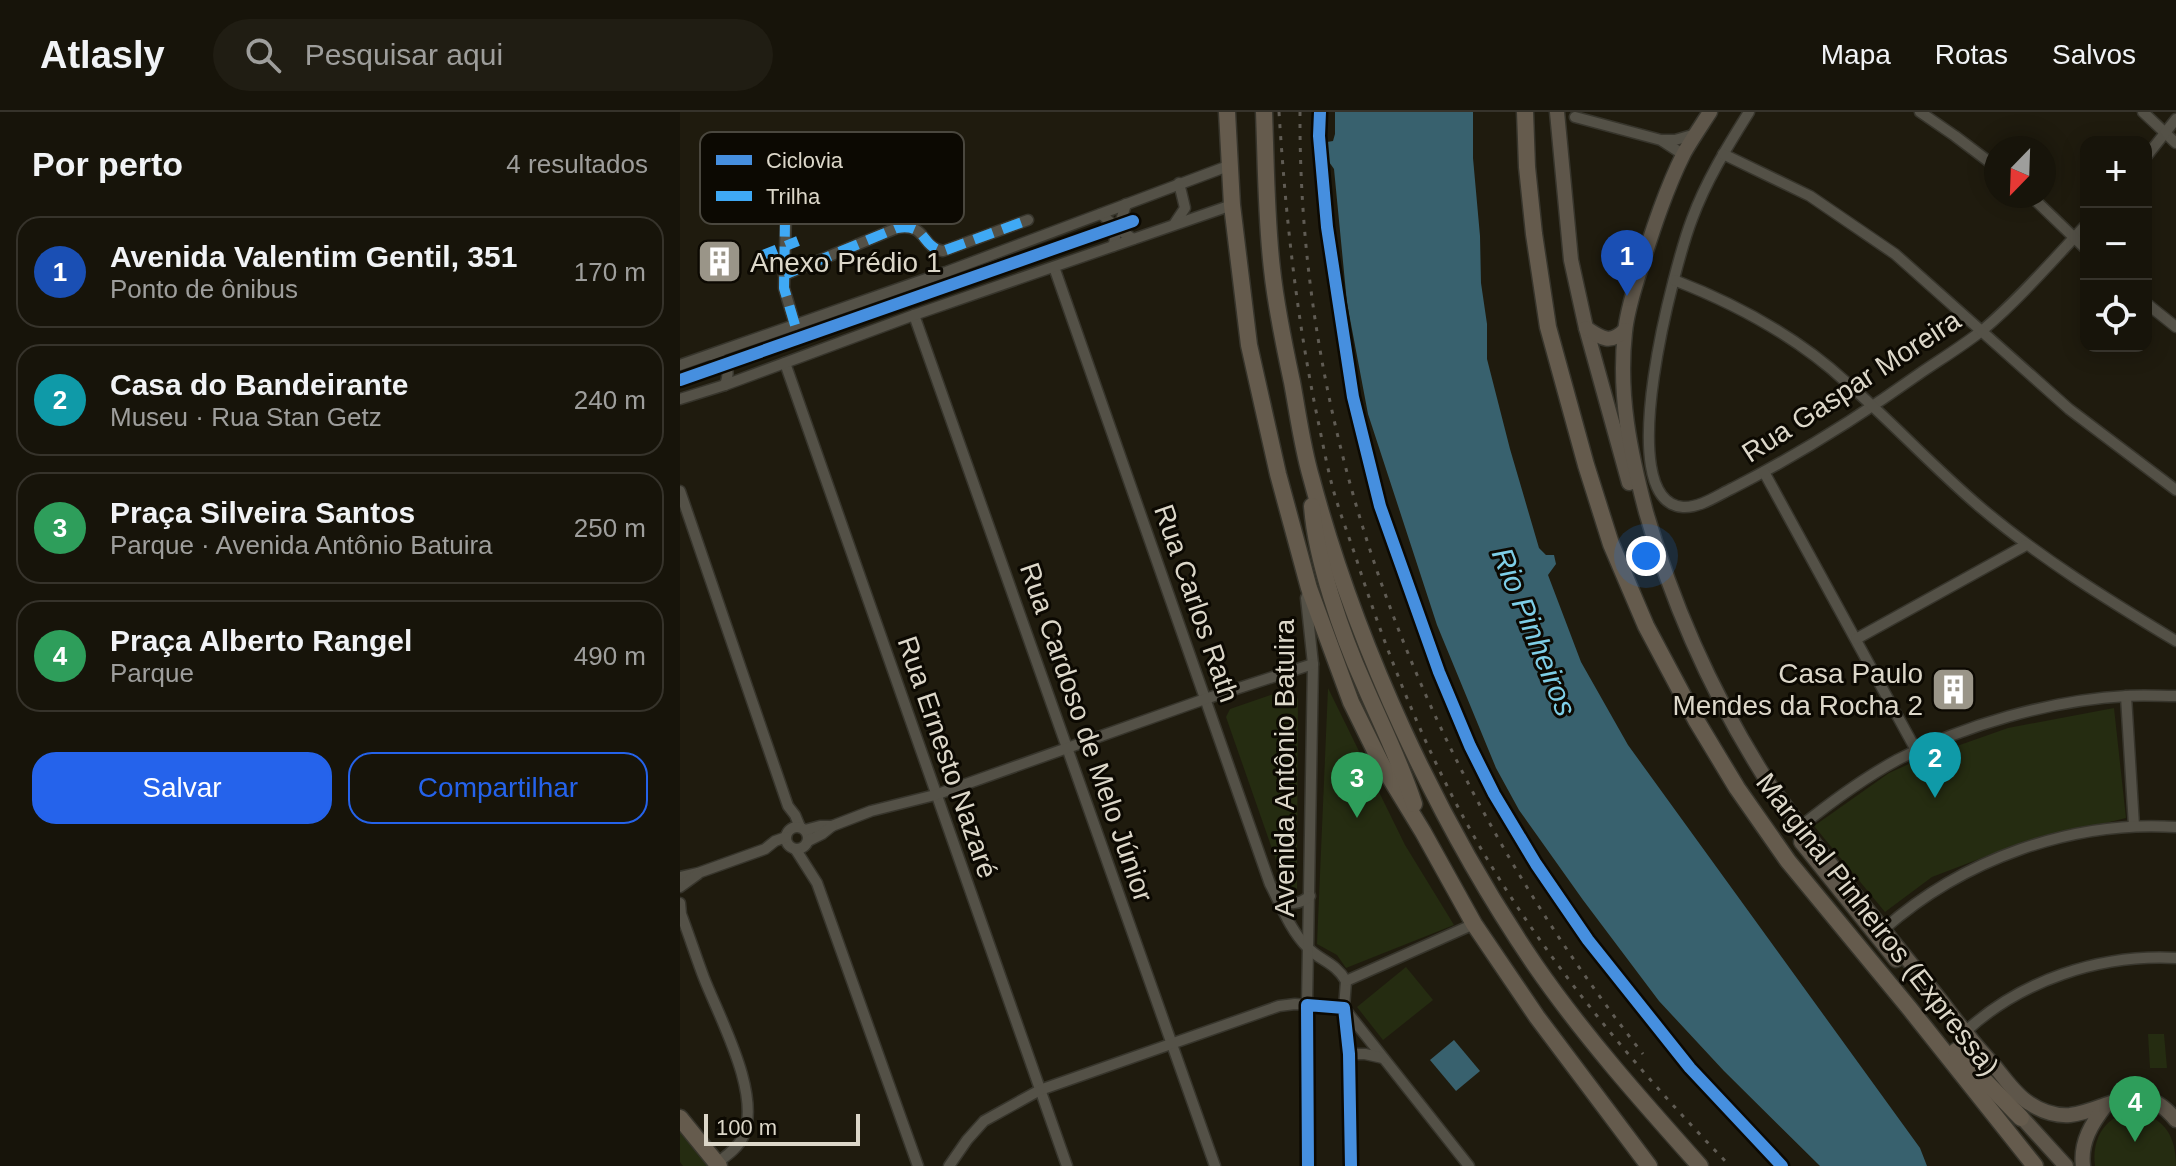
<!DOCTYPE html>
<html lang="pt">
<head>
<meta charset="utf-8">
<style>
	body { margin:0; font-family:Helvetica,sans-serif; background:#201d13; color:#f1f3f6 }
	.controls { position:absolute; right:24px; top:24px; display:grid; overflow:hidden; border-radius:16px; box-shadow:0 4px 20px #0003 }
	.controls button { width:72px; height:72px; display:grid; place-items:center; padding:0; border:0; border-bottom:2px solid #36332b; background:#17140a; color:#f1f3f6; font:40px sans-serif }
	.compass { position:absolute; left:1304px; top:24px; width:72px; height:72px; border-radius:50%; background:#17140a; box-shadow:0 4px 20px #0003; rotate:203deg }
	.scale { position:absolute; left:24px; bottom:20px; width:156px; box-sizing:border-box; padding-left:8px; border:4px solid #dcd7c9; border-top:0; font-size:22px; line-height:28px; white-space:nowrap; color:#dcd7c9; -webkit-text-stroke:6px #0c0902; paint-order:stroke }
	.you { position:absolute; left:966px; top:444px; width:28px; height:28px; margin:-20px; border:6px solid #fff; border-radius:50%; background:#1a73e8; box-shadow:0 0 0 12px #1a73e833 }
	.badge { display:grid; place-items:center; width:52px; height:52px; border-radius:50%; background:#2563eb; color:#fff; font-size:26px; font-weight:700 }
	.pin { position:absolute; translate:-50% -66px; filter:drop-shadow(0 2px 4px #0008) }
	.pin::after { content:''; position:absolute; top:42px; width:28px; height:24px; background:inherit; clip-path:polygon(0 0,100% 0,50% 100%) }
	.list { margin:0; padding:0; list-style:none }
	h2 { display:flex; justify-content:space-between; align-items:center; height:104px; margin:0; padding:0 32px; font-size:34px }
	h2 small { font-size:26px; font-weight:400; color:#9e9e9c }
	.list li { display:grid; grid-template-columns:52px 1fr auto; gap:24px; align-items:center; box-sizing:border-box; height:112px; margin:0 16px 16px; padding:0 16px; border:2px solid #36332b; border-radius:24px }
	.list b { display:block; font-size:30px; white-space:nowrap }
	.list p { margin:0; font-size:26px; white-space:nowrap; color:#9e9e9c }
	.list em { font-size:26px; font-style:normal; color:#9e9e9c }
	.actions { display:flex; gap:16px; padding:24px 32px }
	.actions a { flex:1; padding:18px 0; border:2px solid #2563eb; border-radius:24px; text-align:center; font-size:28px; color:#2563eb }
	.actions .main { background:#2563eb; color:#fff }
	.icon { flex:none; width:44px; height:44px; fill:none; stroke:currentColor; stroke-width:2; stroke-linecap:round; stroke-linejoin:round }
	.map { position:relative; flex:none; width:1496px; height:1054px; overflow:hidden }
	header { display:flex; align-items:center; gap:48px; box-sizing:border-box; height:112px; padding:0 40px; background:#17140a; border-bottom:2px solid #36332b }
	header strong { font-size:38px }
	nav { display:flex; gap:44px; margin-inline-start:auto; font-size:28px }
	.search { width:560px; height:72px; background:#201d13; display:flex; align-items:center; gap:20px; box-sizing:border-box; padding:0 28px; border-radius:44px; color:#9e9e9c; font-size:30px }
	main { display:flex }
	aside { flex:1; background:#17140a }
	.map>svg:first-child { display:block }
</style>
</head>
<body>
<header>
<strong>Atlasly</strong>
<div class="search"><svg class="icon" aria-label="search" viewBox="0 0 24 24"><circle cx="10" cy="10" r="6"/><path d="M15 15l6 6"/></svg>Pesquisar aqui</div>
<nav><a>Mapa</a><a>Rotas</a><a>Salvos</a></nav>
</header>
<main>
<aside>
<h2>Por perto<small>4 resultados</small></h2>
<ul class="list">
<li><span class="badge" style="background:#1a4fb4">1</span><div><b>Avenida Valentim Gentil, 351</b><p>Ponto de ônibus</p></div><em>170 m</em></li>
<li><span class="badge" style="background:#0f9aa8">2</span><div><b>Casa do Bandeirante</b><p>Museu · Rua Stan Getz</p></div><em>240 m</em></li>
<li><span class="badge" style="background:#2e9e5b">3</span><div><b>Praça Silveira Santos</b><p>Parque · Avenida Antônio Batuira</p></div><em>250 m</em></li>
<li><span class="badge" style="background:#2e9e5b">4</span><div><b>Praça Alberto Rangel</b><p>Parque</p></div><em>490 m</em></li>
</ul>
<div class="actions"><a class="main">Salvar</a><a>Compartilhar</a></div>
</aside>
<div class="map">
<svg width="1496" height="1054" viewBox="0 0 1496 1054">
	<rect width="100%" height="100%" fill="#1f1b0e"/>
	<!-- green -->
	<g fill="#252c11">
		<path d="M648,576L725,733L774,813L666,856L657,843L637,832Z"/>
		<path d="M605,578L613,579L618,587L617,783L614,785L610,783L598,754L546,605L550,597Z"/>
		<path d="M1434,596L1446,706L1333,734L1252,765L1205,800L1134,714L1209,661L1240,647L1328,616Z"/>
		<path d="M726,855L753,888L703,928L677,895Z"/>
		<path d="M1468,922H1484L1487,956H1470Z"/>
		<path d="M1455,1000C1485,1005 1496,1025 1496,1054H1415C1411,1026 1426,1002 1455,1000Z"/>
		<path d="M0,1014L32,1054H3L0,1050Z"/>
	</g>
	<!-- water -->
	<g fill="#38616e">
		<path d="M655,0H793V46L800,124L801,171L807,212V247L830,337L859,436L866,443H874L876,452L868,463L901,550L948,633L1240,1036L1247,1054H1140L1044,959L979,889L903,788L839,698L816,656L757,513L688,302L667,191L654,57L647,47V30L653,29L655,22Z"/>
		<path d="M774,928L800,959L776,979L750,948Z"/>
	</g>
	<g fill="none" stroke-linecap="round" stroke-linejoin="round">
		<defs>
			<g id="minor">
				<path d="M1069,0C1047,35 1026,69 1012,107C996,149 929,390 1003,395C1020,396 1038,383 1053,376C1118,343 1180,304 1239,262C1261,247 1284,233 1304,217C1341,185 1373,148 1406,113"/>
				<path d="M1240,0L1275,24L1316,55"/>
				<path d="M1463,0L1496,31"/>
				<path d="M895,5L981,28L1004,43"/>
				<path d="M983,28H995L1016,22"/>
				<path d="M1043,42L1130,84L1215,142L1389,297L1496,378"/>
				<path d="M1466,45L1496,7"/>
				<path d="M167,73L219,54"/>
				<path d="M1351,84L1406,137"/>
				<path d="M446,92L440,112L444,121L453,127"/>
				<path d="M421,102C433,111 439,119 433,134"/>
				<path d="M495,111L505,96L499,71"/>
				<path d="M374,155L590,772C601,793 610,818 627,835C640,849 655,850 666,869L664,896L669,942L671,1054"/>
				<path d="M104,163L217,116C248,111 240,135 263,139L348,108"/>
				<path d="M994,168C1056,192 1116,224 1166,270C1212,310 1253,355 1300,395C1360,446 1428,488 1496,529"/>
				<path d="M1466,191L1496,215"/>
				<path d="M234,203L535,1054"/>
				<path d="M115,213L104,176L106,101L109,95L116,91L163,75"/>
				<path d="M30,243C47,246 51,257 45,273"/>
				<path d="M105,251L387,1054"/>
				<path d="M0,253L266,160L548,54"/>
				<path d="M0,287L45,273L234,203L552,93"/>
				<path d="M1084,360L1236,638"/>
				<path d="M0,379L108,694L115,703L120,715"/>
				<path d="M628,481L626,486L633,552L627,893L628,1054"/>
				<path d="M1176,527L1346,433"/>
				<path d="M1446,584L1454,714"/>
				<path d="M1121,714C1151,690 1182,667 1217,648C1284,613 1371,588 1447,584C1463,583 1480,584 1496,584"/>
				<circle cx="117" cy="726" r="11"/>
				<path d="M125,718L140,714H152L191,699L255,683L525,587L633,552"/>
				<path d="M128,729L142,722L152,714"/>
				<path d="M116,738L137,771L238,1054"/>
				<path d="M0,765L18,761L85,737L95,729L106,725"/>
				<path d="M0,775L18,762"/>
				<path d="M598,787C611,793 618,793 630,784"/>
				<path d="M0,791L1,802C9,823 16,845 24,866C40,907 82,983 63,1025C58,1036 46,1044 37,1051"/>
				<path d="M1204,817C1282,748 1391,708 1496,715"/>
				<path d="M666,869L794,812"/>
				<path d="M664,896L789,1054"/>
				<path d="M1285,920C1341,868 1420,842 1496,846"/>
				<path d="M669,942H685L703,946"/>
				<path d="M269,1054L287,1028L304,1009L360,978L599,894L615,892L664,896"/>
			</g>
			<g id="major">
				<path d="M877,0L891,148L906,216L949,371"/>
				<path d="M1030,0C1021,14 1012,27 1004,41C986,77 973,117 961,155C955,175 947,198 945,220C938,282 950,340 966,400C994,498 1036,590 1091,675C1146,749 1205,819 1262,890C1279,913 1297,935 1316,956C1326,968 1336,983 1349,991C1361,999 1376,1004 1390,1003C1431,998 1459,963 1496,1008"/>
				<path d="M906,216C921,226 930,233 945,218"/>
				<path d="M1121,730L1216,848"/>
				<path d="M1336,999L1386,1054"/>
				<path d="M1403,1054C1400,1030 1412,1011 1426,993"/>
			</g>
			<g id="highway">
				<path d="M547,0L552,93L569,233L598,362L629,476L671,590L701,651L743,720L794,812L857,905L969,1054"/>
				<path d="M584,0C586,52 586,105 592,157C596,195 604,233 612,270C618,302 622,334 631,365C676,533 757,709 855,853C904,924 962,989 1020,1054"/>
				<path d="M845,0L847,55L854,122L868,215L906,353L931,432L966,514L1016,608L1057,676L1108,749L1230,897L1355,1054"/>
				<path d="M632,394C636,448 662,523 684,572C701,612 721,651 734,692"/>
				<path d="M1276,939L1341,1006"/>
				<path d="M0,1006L39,1054"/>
			</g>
		</defs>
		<!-- minor casing -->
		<use href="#minor" stroke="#37352c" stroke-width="13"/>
		<!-- major casing -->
		<use href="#major" stroke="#37352c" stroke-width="17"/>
		<!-- highway casing -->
		<use href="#highway" stroke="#37352c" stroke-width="19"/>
		<!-- minor -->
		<use href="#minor" stroke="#545147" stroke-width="10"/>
		<!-- major -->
		<use href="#major" stroke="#5e564a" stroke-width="14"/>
		<!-- highway -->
		<use href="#highway" stroke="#655b4d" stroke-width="16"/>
		<!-- rail -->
		<g stroke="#605c54" stroke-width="3" stroke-dasharray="4 8" stroke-linecap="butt">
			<path d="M599,0C606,109 617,211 640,318C644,338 648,358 653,377C660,402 670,427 678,452C710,551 750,650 803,740C871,855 958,959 1050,1054"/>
			<path d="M620,0C618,345 752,673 963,942"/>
		</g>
		<!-- quiet -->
		<g stroke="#3fa9f5" stroke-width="10" stroke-dasharray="20 10" stroke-linecap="butt">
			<path d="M78,145L118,129"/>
			<path d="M104,163L217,116C248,111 240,135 263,139L348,108"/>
			<path d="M115,213L104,176L105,109L109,95L138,82L219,54"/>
		</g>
		<defs>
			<g id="cycleway">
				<path d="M640,0L639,24L647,115L673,285L700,394L759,560L790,634L814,682L856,752L908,828L1010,956L1102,1054"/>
				<path d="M0,268L453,109"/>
				<path d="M628,1054L627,893L664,896L669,942L671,1054"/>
			</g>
		</defs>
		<!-- cycleway casing -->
		<use href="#cycleway" stroke="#0c0902" stroke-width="17"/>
		<!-- cycleway -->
		<use href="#cycleway" stroke="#468fdf" stroke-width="12"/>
	</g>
	<!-- icons -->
	<defs>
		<symbol id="building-square" viewBox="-11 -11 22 22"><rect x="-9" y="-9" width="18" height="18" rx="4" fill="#9a9588" stroke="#0c0902"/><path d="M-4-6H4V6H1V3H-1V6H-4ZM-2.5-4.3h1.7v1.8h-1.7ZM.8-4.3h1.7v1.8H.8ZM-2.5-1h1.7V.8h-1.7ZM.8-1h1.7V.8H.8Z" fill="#fff"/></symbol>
	</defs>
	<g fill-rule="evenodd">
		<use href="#building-square" x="14" y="124" width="51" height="51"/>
		<use href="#building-square" x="1248" y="552" width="51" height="51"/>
	</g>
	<g text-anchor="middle" stroke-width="6" stroke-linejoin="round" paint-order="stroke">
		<!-- poi labels -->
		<g font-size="28" fill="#dcd7c9" stroke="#0c0902" text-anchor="start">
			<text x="70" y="160">Anexo Prédio 1</text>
			<text x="1243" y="571" text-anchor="end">Casa Paulo<tspan x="1243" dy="32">Mendes da Rocha 2</tspan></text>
		</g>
		<!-- street labels -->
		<g font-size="28" fill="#dcd7c9" stroke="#0c0902">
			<text transform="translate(1171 274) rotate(-33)" y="10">Rua Gaspar Moreira</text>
			<text transform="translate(517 491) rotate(71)" y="10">Rua Carlos Rath</text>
			<text transform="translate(407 620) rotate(71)" y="10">Rua Cardoso de Melo Júnior</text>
			<text transform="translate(268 645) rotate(71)" y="10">Rua Ernesto Nazaré</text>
			<text transform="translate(604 656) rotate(-90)" y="10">Avenida Antônio Batuira</text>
			<text transform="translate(1198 812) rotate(52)" y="10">Marginal Pinheiros (Expressa)</text>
		</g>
		<!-- water labels -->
		<g font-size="30" font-style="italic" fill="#7ecee7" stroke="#0c0902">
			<text transform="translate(854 520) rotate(68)" y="10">Rio Pinheiros</text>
		</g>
	</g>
	<!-- legend -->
	<rect x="20" y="20" width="264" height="92" rx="12" fill="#0c0902" stroke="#4a473e" stroke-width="2"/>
	<rect x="36" y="43" width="36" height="10" fill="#468fdf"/>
	<rect x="36" y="79" width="36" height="10" fill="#3fa9f5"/>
	<g font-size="22" fill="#dcd7c9">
		<text x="86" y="56">Ciclovia</text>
		<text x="86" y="92">Trilha</text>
	</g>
</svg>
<div class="controls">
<button>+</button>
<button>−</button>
<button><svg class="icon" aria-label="locate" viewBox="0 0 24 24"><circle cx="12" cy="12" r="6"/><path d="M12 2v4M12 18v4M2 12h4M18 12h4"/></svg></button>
</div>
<svg class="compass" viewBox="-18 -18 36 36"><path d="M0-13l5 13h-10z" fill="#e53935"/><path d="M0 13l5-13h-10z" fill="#9e9e9c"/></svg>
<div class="scale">100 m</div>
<div class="you"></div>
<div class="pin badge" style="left:947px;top:184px;background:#1a4fb4">1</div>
<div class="pin badge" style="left:1255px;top:686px;background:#0f9aa8">2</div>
<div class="pin badge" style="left:677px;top:706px;background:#2e9e5b">3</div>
<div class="pin badge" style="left:1455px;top:1030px;background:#2e9e5b">4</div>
</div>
</main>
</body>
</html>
